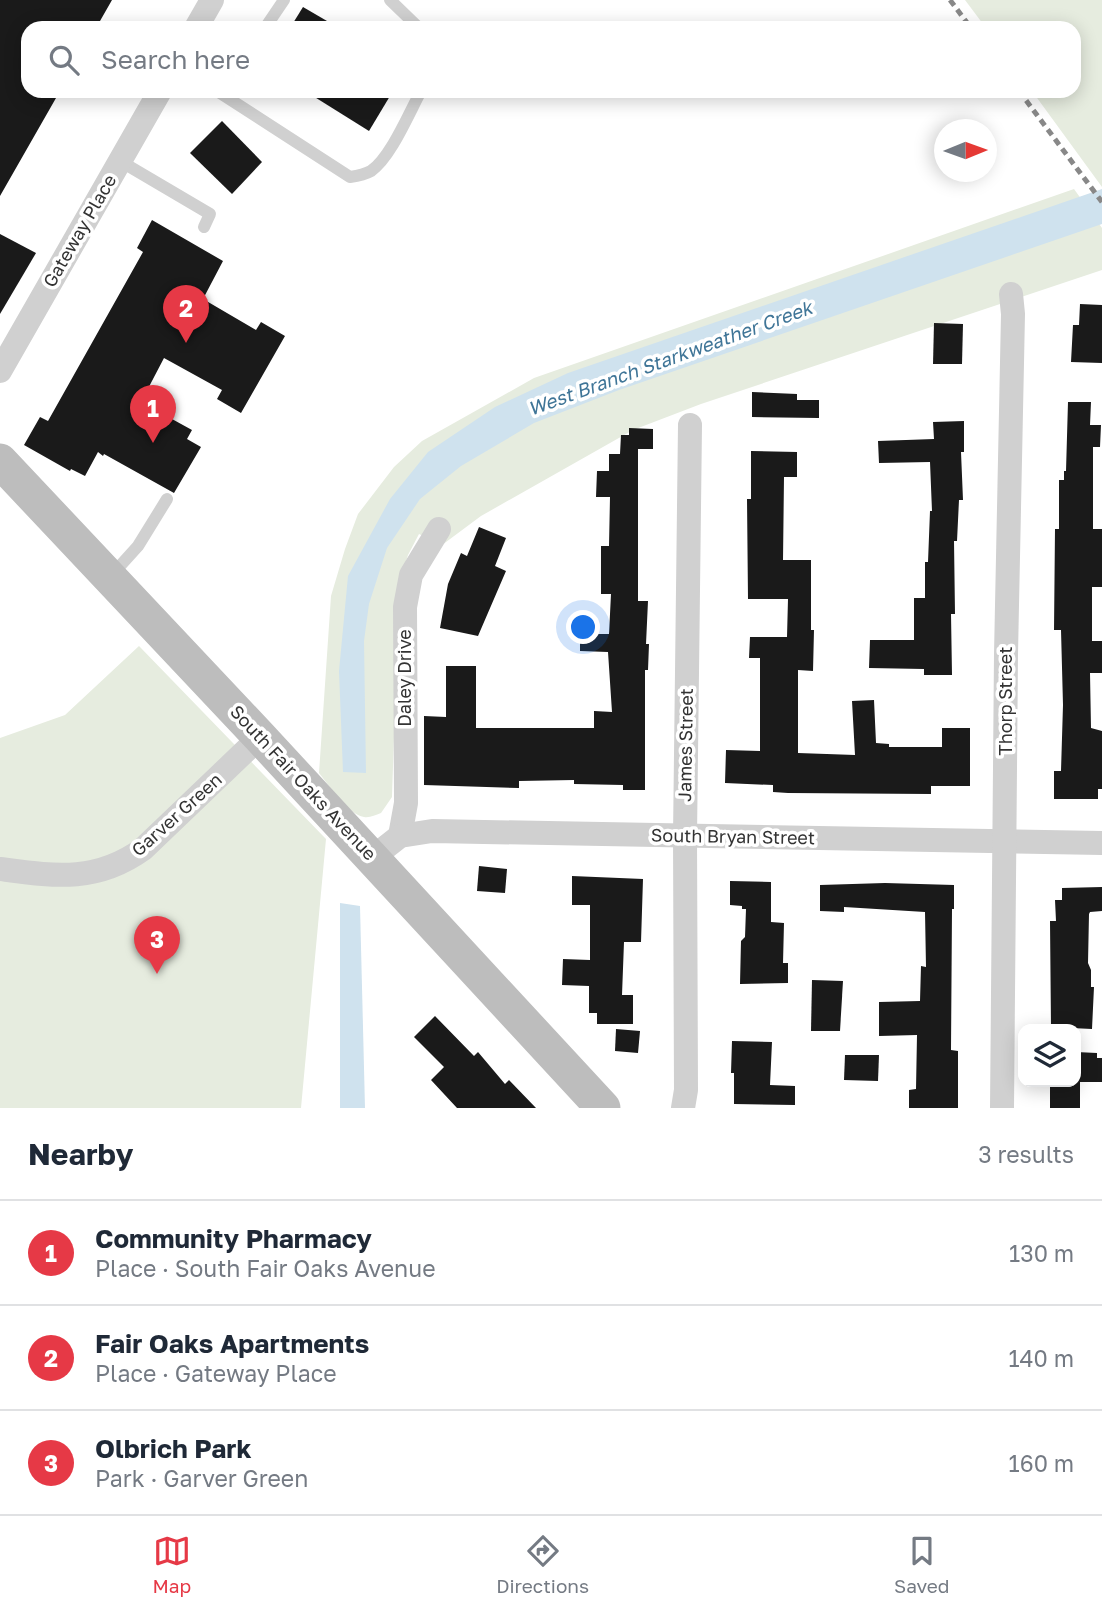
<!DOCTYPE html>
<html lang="en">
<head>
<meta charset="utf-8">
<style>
	body { margin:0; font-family:"Golos Text",sans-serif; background:#f2f2f3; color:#1f2937 }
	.controls { position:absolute; right:21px; bottom:21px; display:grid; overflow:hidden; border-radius:14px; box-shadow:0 4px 18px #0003 }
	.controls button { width:63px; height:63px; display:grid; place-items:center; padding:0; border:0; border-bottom:2px solid #e0e1e3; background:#fff; color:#1f2937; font:35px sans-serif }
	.compass { position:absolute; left:934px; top:119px; width:63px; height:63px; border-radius:50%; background:#fff; box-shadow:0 4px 18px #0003; rotate:89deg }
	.you { position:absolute; left:584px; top:628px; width:24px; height:24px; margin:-18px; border:5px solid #fff; border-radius:50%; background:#1a73e8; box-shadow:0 0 0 10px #1a73e833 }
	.badge { display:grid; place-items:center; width:46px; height:46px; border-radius:50%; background:#e63946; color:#fff; font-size:23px; font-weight:700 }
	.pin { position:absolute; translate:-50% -58px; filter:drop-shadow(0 2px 4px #0008) }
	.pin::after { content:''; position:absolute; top:37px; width:24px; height:21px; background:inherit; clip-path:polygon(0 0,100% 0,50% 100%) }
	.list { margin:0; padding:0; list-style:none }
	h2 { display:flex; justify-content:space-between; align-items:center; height:91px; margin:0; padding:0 28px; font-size:30px }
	h2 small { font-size:23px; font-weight:400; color:#747a83 }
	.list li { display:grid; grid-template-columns:46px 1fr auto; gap:21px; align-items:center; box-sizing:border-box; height:105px; padding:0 28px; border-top:2px solid #e0e1e3 }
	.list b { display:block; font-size:26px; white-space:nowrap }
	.list p { margin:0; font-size:23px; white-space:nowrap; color:#747a83 }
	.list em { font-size:23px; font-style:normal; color:#747a83 }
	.icon { flex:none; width:38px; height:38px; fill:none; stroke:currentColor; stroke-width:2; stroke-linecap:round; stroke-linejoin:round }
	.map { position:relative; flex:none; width:1102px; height:1108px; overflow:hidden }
	.search { position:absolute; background:#fff; box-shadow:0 4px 18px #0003; left:21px; right:21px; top:21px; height:77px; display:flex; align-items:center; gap:18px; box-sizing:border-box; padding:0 24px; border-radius:21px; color:#747a83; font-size:26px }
	.sheet { height:406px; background:#fff }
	nav { display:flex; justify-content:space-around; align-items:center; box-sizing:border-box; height:98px; border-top:2px solid #e0e1e3; background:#fff; font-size:19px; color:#747a83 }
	nav a { display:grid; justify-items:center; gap:4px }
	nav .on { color:#e63946 }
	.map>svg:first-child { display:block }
</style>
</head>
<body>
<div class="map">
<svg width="1102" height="1108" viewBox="0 0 1102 1108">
	<rect width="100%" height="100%" fill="#fff"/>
	<!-- green -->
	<g fill="#e6ecdf">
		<path d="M965,0H1102V187L1032,91H1074V28H986Z"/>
		<path d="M1074,189L1102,228V270L701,404L633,430L481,516L442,545L419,534L408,555L399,584L392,797L381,813C375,815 370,818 364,817C349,815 328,784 319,773L331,596L345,549L358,514L394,467L422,441L534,378Z"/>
		<path d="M139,646L326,839L301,1108H0V738L65,715Z"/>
	</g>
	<!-- water -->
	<g fill="#cfe2ee">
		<path d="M1102,189V224L619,390L534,423L461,466L420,499L387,548L369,604L364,641L366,773L343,772L339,671L348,576L390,499L428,452L495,407L568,373Z"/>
		<path d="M340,903L360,906L365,1108H340Z"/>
	</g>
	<!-- building -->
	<g fill="#1a1a1a">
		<path d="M0,0H112L96,28H28V91H60L0,196Z"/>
		<path d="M303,7L339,28H290Z"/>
		<path d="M305,91H393L369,131Z"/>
		<path d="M222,121L262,162L232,194L190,153Z"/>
		<path d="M152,220L223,261L203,299L256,330L261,322L285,336L241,413L217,399L222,390L164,358L141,402L192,430L187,439L201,447L174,493L104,454L103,456L98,452L85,476L71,469L70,471L24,445L40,417L48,421L143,252L137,248Z"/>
		<path d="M0,234L36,253L0,314Z"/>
		<path d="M1080,304L1102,305V363L1071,362L1073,325H1079Z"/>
		<path d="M934,323L963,324L962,364H933Z"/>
		<path d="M752,392L797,394V400H819V418L752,417Z"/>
		<path d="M1068,402H1091L1090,425H1101L1100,447H1093V529H1102V587H1092V641H1102V673H1090L1091,728L1102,731V789H1098V799H1054V771H1061L1063,705L1061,630H1054L1055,529H1059V480H1064V471H1066Z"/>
		<path d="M964,421V452H961L963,500H959L957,541H954L955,614H951L952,675H924V669L869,668L870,640H914V598H925V562H928L930,511H932L930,462L879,463L878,441L934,439L933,422Z"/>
		<path d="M629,428L653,429V449H638V601H648L646,644H649L648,670H645V790H623V785L574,784V780L519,781V788L424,785V716L446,717V666H476V728H594V711L612,712L608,652L580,651V634H609L611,594H601V546H609L610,497H596L597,471H609V454H620L621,435H629Z"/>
		<path d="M751,451L797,452V477H784L783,560H811V630H814L813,671L798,670V753L855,755L852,701L874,700L876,743L889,744V747H942V728H970V786H931V794L788,793L773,792V785L725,783L726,750L760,751V658H749L750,637H787L788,599H748L747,499H751Z"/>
		<path d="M479,527L506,538L495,566L506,571L478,636L440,628L448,584L461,553L467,556Z"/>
		<path d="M479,866L507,869L505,893L477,891Z"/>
		<path d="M572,876L643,879L641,942H624L622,995H633V1024H597V1013H589V986L562,985L563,959L590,960V905H572Z"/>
		<path d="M730,881L771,882V922L784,923L783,963H788V983L740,984L741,941L745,937L746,909H742V906L730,905Z"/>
		<path d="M885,883L954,885V909H952L951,1050L958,1051V1108H909V1090L916,1089L917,1035L879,1036V1002L920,1001L921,966L926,967L925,912L844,907V912L820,911V885Z"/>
		<path d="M1102,887V911L1090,912L1089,914L1088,963L1091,970V987H1094L1092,1029L1051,1027L1050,921H1056L1055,900H1062V888Z"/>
		<path d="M812,980L843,981L840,1031H811Z"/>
		<path d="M435,1016L474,1056L478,1052L505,1084L509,1080L536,1108H457L431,1080L444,1067L414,1037Z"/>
		<path d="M616,1029L640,1031L638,1053L615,1051Z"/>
		<path d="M732,1041L772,1042L770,1085L795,1086V1105L734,1104V1073H731Z"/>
		<path d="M1076,1052L1097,1053V1058H1102V1082H1080V1108H1050V1082H1076Z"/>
		<path d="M845,1055H879L878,1081L844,1080Z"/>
	</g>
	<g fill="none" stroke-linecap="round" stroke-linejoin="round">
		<!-- lane -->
		<g stroke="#d0d0d0" stroke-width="12">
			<path d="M390,0L419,28"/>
			<path d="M265,28L284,0"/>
			<path d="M217,91L350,177C357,176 364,175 371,171C391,157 409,113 421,91"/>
			<path d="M120,161L210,214L204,227"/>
			<path d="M110,577L138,546L167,499"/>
		</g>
		<!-- street -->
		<g stroke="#d0d0d0" stroke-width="24">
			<path d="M196,28L212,0"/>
			<path d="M0,371L160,91"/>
			<path d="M400,836L406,803L405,607L411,575L439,529"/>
			<path d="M372,858L400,836L432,831L1102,843"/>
			<path d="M0,869C54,876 96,883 143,849L260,737"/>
			<path d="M683,1108L686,1090L685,837L690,425"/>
			<path d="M1002,1108L1006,654L1013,314L1011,294"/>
		</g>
		<!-- secondary -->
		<path stroke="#bdbdbd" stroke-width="35" d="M0,461L260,737L603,1108"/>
		<!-- rail -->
		<g stroke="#888" stroke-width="5" stroke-dasharray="7 5" stroke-linecap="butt">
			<path d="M950,0L971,28"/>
			<path d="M1019,91L1102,202"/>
		</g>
	</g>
	<g text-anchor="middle" stroke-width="7" stroke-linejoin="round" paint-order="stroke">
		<!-- street labels -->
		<g font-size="18" fill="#333" stroke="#fff">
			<text transform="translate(80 231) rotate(-60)" y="6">Gateway Place</text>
			<text transform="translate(405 678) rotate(-90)" y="6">Daley Drive</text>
			<text transform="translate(1006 701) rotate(-90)" y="6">Thorp Street</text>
			<text transform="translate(686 745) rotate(-89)" y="6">James Street</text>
			<text transform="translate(303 783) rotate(47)" y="6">South Fair Oaks Avenue</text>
			<text transform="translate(177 815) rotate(-42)" y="6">Garver Green</text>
			<text transform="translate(733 837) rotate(1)" y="6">South Bryan Street</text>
		</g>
		<!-- water labels -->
		<g font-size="19" font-style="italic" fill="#3f7597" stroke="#fff">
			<text transform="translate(670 358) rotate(-20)" y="7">West Branch Starkweather Creek</text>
		</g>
	</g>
</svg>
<div class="controls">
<button><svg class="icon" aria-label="layers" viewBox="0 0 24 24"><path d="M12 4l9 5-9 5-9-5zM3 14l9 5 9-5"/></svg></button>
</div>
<svg class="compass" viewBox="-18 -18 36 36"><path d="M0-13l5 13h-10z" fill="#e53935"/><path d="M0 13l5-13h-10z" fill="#747a83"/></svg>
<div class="you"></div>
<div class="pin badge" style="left:153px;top:443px">1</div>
<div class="pin badge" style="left:186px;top:343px">2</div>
<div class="pin badge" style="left:157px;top:974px">3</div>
<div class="search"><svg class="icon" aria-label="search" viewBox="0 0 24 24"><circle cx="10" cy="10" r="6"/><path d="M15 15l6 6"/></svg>Search here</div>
</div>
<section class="sheet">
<h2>Nearby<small>3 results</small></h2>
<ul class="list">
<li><span class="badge">1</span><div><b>Community Pharmacy</b><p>Place · South Fair Oaks Avenue</p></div><em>130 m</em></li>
<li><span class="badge">2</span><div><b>Fair Oaks Apartments</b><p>Place · Gateway Place</p></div><em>140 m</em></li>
<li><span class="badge">3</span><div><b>Olbrich Park</b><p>Park · Garver Green</p></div><em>160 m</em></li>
</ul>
</section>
<nav>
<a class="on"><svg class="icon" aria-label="map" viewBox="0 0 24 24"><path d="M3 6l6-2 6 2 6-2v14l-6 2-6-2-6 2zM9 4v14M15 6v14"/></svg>Map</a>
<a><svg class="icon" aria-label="directions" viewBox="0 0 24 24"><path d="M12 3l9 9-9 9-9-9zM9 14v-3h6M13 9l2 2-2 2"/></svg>Directions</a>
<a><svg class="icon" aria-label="saved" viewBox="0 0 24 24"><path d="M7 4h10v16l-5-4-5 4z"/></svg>Saved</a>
</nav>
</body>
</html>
